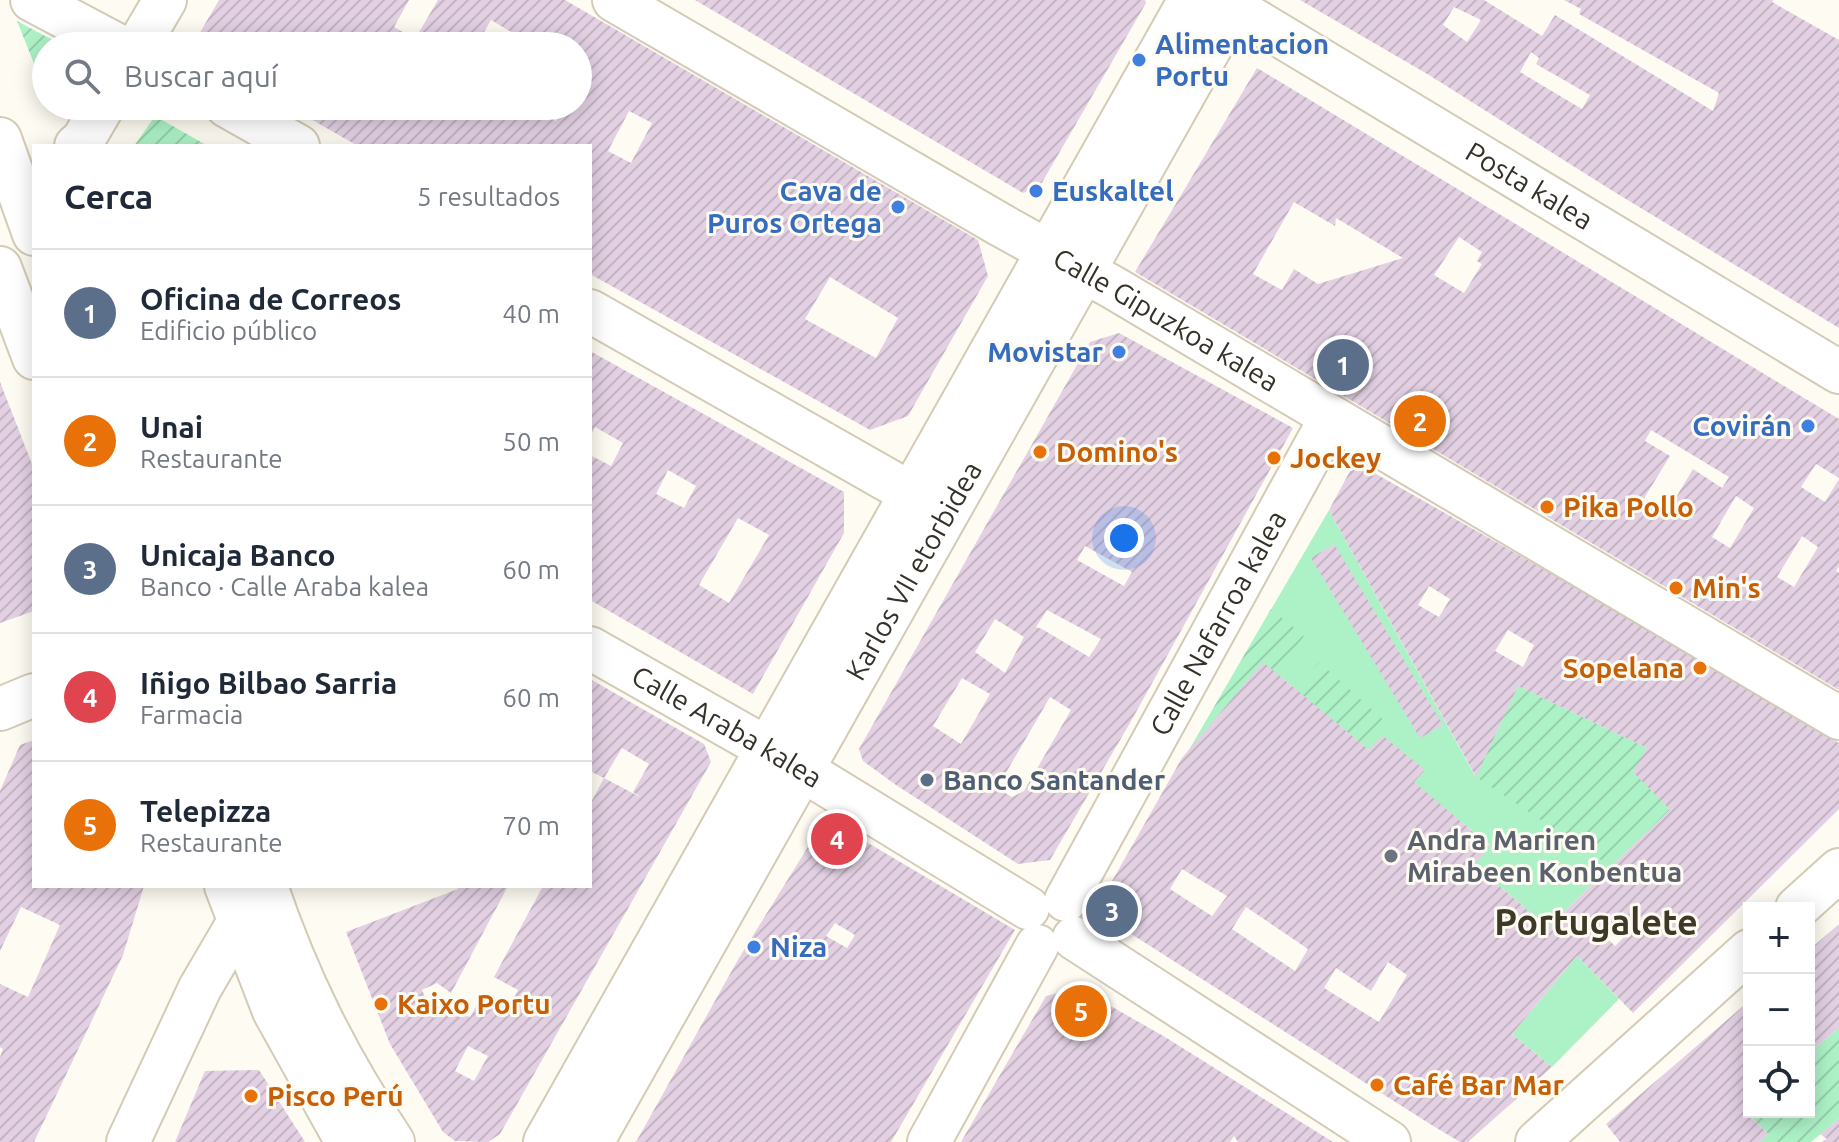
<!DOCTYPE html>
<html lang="es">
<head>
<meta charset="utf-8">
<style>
	body { margin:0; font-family:Ubuntu,sans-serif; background:#f6f6f7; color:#1f2937 }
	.controls { position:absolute; right:24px; bottom:24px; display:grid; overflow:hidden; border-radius:0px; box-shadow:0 4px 20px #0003 }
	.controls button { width:72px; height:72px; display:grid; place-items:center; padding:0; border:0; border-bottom:2px solid #e0e1e3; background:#fff; color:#1f2937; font:40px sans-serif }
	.you { position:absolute; left:1124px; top:538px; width:28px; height:28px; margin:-20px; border:6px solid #fff; border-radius:50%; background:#1a73e8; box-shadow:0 0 0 12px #1a73e833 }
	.badge { display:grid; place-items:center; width:52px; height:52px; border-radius:50%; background:#6f612e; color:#fff; font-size:26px; font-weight:700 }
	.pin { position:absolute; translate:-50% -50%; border:4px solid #fff; box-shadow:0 2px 8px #0006 }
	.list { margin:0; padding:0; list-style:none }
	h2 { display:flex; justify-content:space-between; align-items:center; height:104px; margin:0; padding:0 32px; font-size:34px }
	h2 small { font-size:26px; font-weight:400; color:#747a83 }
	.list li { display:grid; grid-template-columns:52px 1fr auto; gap:24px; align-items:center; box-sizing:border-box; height:128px; padding:0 32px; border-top:2px solid #e0e1e3 }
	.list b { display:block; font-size:30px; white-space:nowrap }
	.list p { margin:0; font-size:26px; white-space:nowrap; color:#747a83 }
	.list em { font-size:26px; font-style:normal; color:#747a83 }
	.icon { flex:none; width:44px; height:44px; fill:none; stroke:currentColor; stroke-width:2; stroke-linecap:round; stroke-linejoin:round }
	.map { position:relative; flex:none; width:1839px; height:1142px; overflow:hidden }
	.search { position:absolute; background:#fff; box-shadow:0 4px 20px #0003; left:32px; top:32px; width:560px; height:88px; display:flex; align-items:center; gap:20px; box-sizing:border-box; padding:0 28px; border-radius:44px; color:#747a83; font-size:30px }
	.panel { position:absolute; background:#fff; box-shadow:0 4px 20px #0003; left:32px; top:144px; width:560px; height:744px; border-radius:0px }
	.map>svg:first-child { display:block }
</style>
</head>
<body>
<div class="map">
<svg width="1839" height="1142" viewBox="0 0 1839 1142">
	<defs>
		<pattern id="garden-furrows" width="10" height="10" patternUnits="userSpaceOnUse" patternTransform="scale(2)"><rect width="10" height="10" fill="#adf2c7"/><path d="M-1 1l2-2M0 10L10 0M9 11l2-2" fill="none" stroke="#95d0ab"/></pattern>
		<pattern id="building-hatch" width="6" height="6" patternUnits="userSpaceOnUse" patternTransform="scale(2)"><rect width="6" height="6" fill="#e3d1e3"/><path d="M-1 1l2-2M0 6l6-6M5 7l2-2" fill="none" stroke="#c3b4c3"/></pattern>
	</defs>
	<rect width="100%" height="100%" fill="#fefbf2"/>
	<!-- park -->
	<g fill="#adf2c7">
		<path d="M1329,510L1475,776L1518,686L1647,748L1634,772L1670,810L1548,927L1474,865L1490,845L1263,663L1185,757Z"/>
		<path d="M1577,956L1619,999L1552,1067L1512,1034Z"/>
	</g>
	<!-- garden -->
	<g fill="url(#garden-furrows)">
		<path d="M17,21L64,46H46V69L37,71Z"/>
		<path d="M155,116L208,146H134Z"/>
		<path d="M1271,609L1304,636L1276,673L1185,757Z"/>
		<path d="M1319,662L1388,724L1369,750L1294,689Z"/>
		<path d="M1518,686L1647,748L1634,772L1670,810L1610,866L1476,777Z"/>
		<path d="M1839,1028V1119L1811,1142H1759L1768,1134L1743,1109L1749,1104V1112H1809V1053Z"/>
	</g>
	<!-- building -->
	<g fill="url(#building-hatch)" fill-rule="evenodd">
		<path d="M219,0H409L394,27L415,39L438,0H565L978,240L988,276L908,416L870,430L590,274V146H358L288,106H537L535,109L556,121L565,106H578V84L583,76L578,73V46H506L513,33L491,20L476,46H204L198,36ZM629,111L652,123L631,163L608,151ZM830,277L898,318L876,358L805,319Z"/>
		<path d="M695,0H1145L1146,3L1040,186L1023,193Z"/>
		<path d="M1300,0H1484L1542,36L1555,15L1713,111L1719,93L1579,14L1581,9L1564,0H1773L1772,2L1839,40V328L1616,193L1429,75ZM1454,7L1481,20L1467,42L1443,25ZM1531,52L1539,58L1536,64L1590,95L1582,109L1520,72Z"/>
		<path d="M1257,68L1839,419V478L1816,464L1801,487L1825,502L1839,479V566L1836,571L1839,573V690L1135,272ZM1294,202L1335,226L1336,218L1403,258L1318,284L1294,269L1282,290L1253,274ZM1459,237L1482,252L1477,261L1482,264L1464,293L1434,275ZM1651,430L1729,477L1722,488L1693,469L1666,514L1643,500L1670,456L1645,441ZM1736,496L1754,508L1730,548L1712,537ZM1802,536L1818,547L1794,587L1777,577Z"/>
		<path d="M1119,333L1293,428L1130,723L1050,860L1018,864L896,785L863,761L859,749L1090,342ZM1085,546L1132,572L1124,586L1077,560ZM1047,610L1101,639L1089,657L1042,629L1036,627ZM995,619L1024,637L1005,673L975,652ZM962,678L990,694L961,744L933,726ZM1050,697L1071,710L1024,791L1012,797L997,788Z"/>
		<path d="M590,351L844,492V533L753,694L590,600V455L611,466L623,443L595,427L590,437ZM668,470L696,486L684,508L656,494ZM738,518L769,535L729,603L699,585Z"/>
		<path d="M0,382L34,469V611L0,623Z"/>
		<path d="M1355,462L1570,584L1839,743V809L1633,1013L1577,956L1512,1034L1552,1067L1468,1142H1460L1430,1124L1095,911L1182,758L1263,662L1369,750L1382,735L1425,770L1414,782L1490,846L1474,865L1548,927L1670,810L1633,772L1647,748L1518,686L1476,777L1329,510ZM1429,586L1450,599L1439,617L1418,605ZM1508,630L1534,645L1523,667L1495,651ZM1182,869L1227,896L1212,916L1170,889ZM1246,907L1308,949L1295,971L1232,929ZM1619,922L1629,932L1615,946L1605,936ZM1388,962L1407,975L1379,1022L1324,988L1336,968L1371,991Z"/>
		<path d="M1334,544L1443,725L1420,738L1311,558Z"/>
		<path d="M590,679L704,744L711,762L500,1134L488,1142L455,1141L443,1132L390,1044L346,932L458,889L457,886H508L451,993L437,983L422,990L434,1018L450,1008L470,1017L484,992L509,1007L518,990L494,977L543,886H590V804L604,778L642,798L633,792L649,764L622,748L604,778L592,772L590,776ZM468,1046L488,1056L474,1081L455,1071Z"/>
		<path d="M34,740V886L77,888L78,886H144L123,955L34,1142H0V1057L3,1049L0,1047V984L28,997L60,925L21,907L0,951V791L20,745Z"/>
		<path d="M826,818L1015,930L891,1142H636L739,958ZM835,923L855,935L847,948L826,936Z"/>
		<path d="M1839,924V1028L1809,1053V950Z"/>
		<path d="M1079,988L1165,1037L1333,1142H1238L1234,1136L1230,1142H961L1046,996Z"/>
		<path d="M1749,1001V1104L1743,1109L1768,1134L1759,1142H1620L1606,1124Z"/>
		<path d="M259,1070L305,1142H175L205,1071Z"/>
		<path d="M1839,1119V1142H1822L1827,1139L1820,1134Z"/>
	</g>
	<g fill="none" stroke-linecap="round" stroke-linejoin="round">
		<defs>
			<g id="street">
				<path d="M32,0L119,46"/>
				<path id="s1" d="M614,0L999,224L1114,288L1839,718"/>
				<path id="s2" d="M1221,0L1839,372"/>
				<path d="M138,46L165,0"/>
				<path d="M227,106L298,146"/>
				<path d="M0,139L34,234"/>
				<path d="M76,146L83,140L103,106"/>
				<path d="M0,268L34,358"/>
				<path d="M590,311L912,494L930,512L931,522"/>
				<path id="s3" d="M590,648L768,749L1028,908"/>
				<path d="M0,709L34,695"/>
				<path d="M226,886L274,1011L347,1142"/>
				<path d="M266,886C298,980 338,1060 393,1142"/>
				<path id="s4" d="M1066,900L1323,432"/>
				<path d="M1797,908L1839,870"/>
				<path d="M1074,938L1389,1142"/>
				<path d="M128,1142L200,988L238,923"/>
				<path d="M929,1142L1037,946"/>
				<path d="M1537,1142L1749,951"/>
			</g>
			<g id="secondary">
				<path d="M546,1142L1191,0"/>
				<path id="s5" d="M591,1142L1236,0"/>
			</g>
		</defs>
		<!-- street casing -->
		<use href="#street" stroke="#d3cbb6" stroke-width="46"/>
		<!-- secondary casing -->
		<use href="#secondary" stroke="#d3cbb6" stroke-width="48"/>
		<!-- street -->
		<use href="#street" stroke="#fff" stroke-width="42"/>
		<!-- secondary -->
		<use href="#secondary" stroke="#fff" stroke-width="44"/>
	</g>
	<!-- markers -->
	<g fill="#3f7fe0" stroke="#fefbf2" stroke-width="3">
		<circle cx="1139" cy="60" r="8"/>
		<circle cx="1036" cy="191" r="8"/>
		<circle cx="898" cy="207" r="8"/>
		<circle cx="1119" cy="352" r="8"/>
		<circle cx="1808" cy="426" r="8"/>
		<circle cx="754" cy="947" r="8"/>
	</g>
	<g fill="#e8710a" stroke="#fefbf2" stroke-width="3">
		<circle cx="1040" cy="452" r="8"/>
		<circle cx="1274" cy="458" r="8"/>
		<circle cx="1547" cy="507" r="8"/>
		<circle cx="1676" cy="588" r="8"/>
		<circle cx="1700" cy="668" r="8"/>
		<circle cx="381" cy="1004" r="8"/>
		<circle cx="1377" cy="1085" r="8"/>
		<circle cx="251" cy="1096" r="8"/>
	</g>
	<circle fill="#5c6f8a" stroke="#fefbf2" stroke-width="3" cx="927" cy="780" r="8"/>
	<circle fill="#6b7280" stroke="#fefbf2" stroke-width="3" cx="1391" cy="856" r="8"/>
	<g text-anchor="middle" stroke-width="6" stroke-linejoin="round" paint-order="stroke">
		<!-- shop labels -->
		<g font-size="28" font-weight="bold" fill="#366cbe" stroke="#fefbf2" text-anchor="start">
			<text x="1155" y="54">Alimentacion<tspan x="1155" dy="32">Portu</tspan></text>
			<text x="882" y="201" text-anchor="end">Cava de<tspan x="882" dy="32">Puros Ortega</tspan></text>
			<text x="1052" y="201">Euskaltel</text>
			<text x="1103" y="362" text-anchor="end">Movistar</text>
			<text x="1792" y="436" text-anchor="end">Covirán</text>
			<text x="770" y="957">Niza</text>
		</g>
		<!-- street labels -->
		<g font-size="28" fill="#343129" stroke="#fefbf2">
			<text dy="10" stroke="none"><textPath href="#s2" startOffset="360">Posta kalea</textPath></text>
			<text dy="10" stroke="none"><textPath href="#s1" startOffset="638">Calle Gipuzkoa kalea</textPath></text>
			<text dy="10" stroke="none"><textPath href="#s5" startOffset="656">Karlos VII etorbidea</textPath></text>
			<text dy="10" stroke="none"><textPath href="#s4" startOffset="316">Calle Nafarroa kalea</textPath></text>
			<text dy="10" stroke="none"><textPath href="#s3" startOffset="158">Calle Araba kalea</textPath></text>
		</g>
		<!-- food labels -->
		<g font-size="28" font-weight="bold" fill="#c56008" stroke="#fefbf2" text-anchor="start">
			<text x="1056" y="462">Domino's</text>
			<text x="1290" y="468">Jockey</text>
			<text x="1563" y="517">Pika Pollo</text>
			<text x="1692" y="598">Min's</text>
			<text x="1684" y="678" text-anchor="end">Sopelana</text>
			<text x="397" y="1014">Kaixo Portu</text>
			<text x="1393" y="1095">Café Bar Mar</text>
			<text x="267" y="1106">Pisco Perú</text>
		</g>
		<!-- service labels -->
		<g font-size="28" font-weight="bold" fill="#4e5e75" stroke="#fefbf2" text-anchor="start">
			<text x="943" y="790">Banco Santander</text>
		</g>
		<!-- worship labels -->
		<g font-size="28" font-weight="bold" fill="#5b616d" stroke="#fefbf2" text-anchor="start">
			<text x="1407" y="850">Andra Mariren<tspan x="1407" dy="32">Mirabeen Konbentua</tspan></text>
		</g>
		<!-- district labels -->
		<g font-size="36" font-weight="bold" fill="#3e3826" stroke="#fefbf2">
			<text x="1596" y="935">Portugalete</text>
		</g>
	</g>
</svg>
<div class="controls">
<button>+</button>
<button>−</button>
<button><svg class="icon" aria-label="locate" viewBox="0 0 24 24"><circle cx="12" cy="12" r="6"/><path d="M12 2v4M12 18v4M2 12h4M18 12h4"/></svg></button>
</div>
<div class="you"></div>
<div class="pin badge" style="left:1343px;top:365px;background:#5c6f8a">1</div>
<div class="pin badge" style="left:1420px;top:421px;background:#e8710a">2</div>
<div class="pin badge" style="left:1112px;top:911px;background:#5c6f8a">3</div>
<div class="pin badge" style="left:837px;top:839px;background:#e0444e">4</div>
<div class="pin badge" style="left:1081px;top:1011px;background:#e8710a">5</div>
<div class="search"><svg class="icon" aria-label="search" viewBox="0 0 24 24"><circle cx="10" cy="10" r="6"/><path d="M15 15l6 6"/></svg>Buscar aquí</div>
<section class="panel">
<h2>Cerca<small>5 resultados</small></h2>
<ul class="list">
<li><span class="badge" style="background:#5c6f8a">1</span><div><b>Oficina de Correos</b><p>Edificio público</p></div><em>40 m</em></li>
<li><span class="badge" style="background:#e8710a">2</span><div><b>Unai</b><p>Restaurante</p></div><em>50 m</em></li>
<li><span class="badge" style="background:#5c6f8a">3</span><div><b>Unicaja Banco</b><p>Banco · Calle Araba kalea</p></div><em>60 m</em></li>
<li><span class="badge" style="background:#e0444e">4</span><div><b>Iñigo Bilbao Sarria</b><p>Farmacia</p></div><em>60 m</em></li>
<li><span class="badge" style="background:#e8710a">5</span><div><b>Telepizza</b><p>Restaurante</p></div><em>70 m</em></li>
</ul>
</section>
</div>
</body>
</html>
